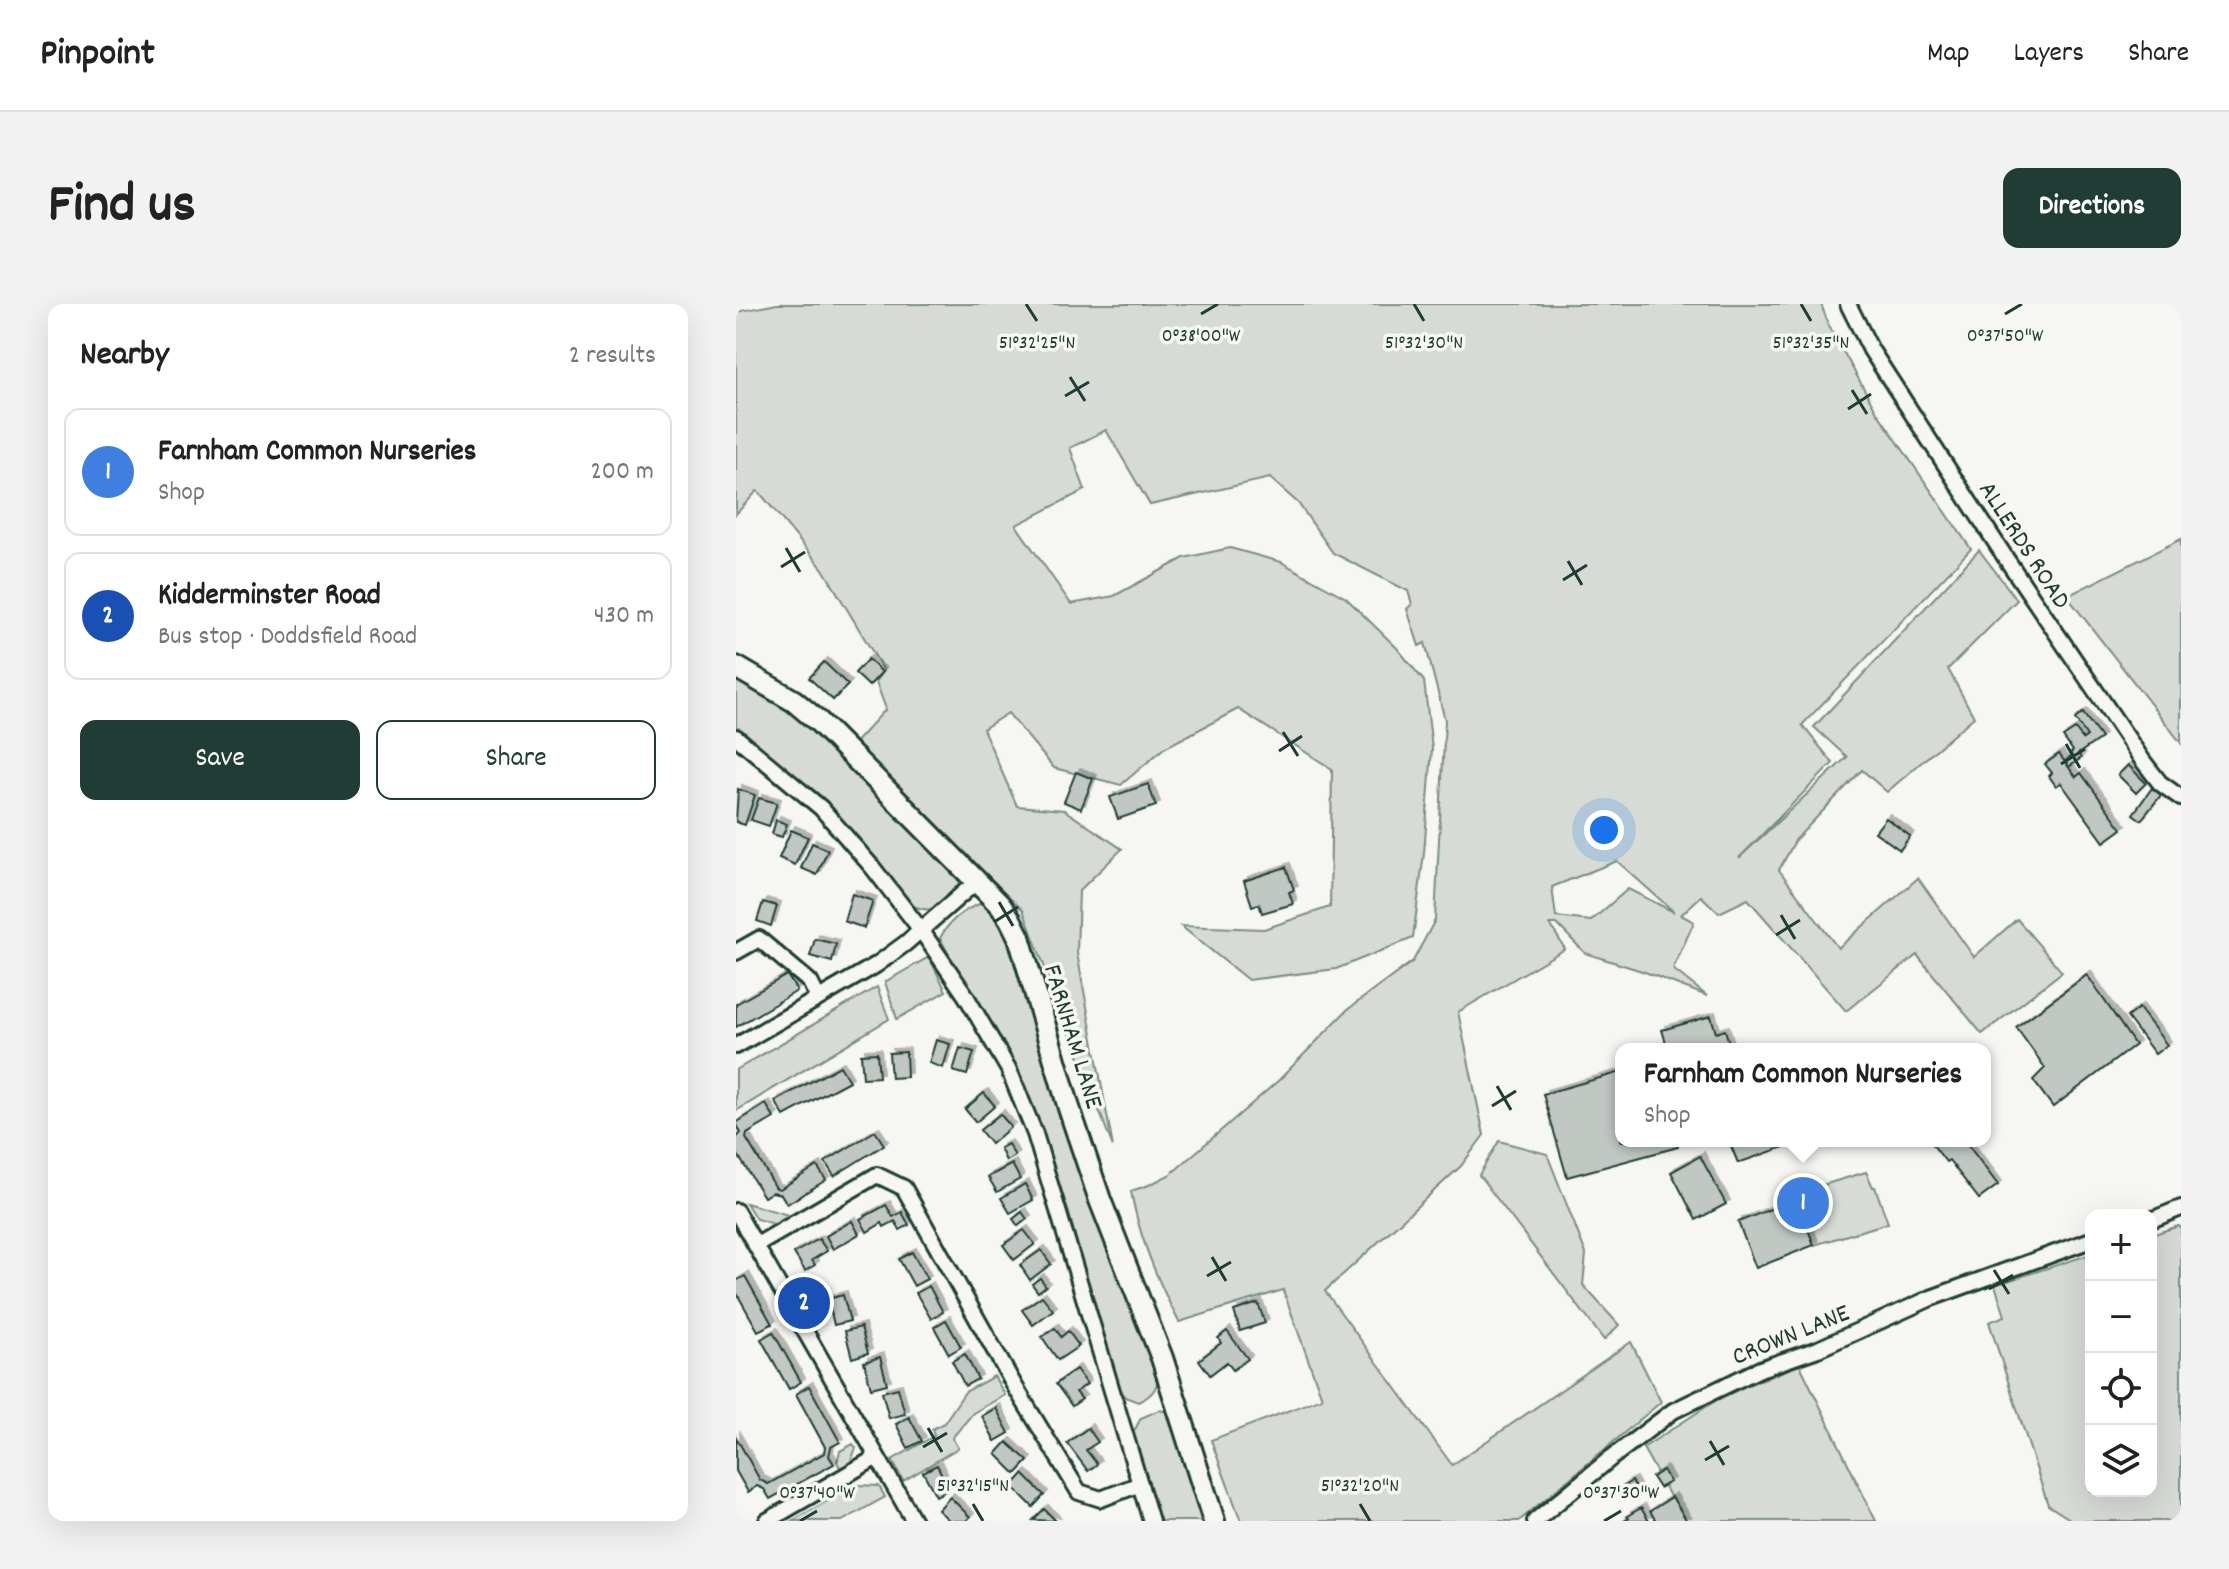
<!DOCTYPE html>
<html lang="en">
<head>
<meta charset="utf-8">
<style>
	body { margin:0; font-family:Dekko,sans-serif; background:#f2f2f2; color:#222 }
	.controls { position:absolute; right:24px; bottom:24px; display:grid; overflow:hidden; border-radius:16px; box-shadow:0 8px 32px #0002 }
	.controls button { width:72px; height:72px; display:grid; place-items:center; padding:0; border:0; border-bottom:2px solid #e0e0e0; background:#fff; color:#222; font:40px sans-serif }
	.you { position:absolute; left:868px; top:526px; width:28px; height:28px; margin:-20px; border:6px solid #fff; border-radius:50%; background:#1a73e8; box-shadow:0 0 0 12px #1a73e833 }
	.badge { display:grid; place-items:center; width:52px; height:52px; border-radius:50%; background:#1f3d34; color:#fff; font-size:26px; font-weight:700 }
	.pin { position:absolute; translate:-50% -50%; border:4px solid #fff; box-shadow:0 2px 8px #0006 }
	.popup { position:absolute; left:879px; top:739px; width:376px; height:104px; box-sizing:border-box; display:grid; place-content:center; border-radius:16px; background:#fff; filter:drop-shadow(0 2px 6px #0005); font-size:26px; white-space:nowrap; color:#767676 }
	.popup b { font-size:30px; color:#222 }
	.popup::after { content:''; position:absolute; left:50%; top:100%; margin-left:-16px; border:16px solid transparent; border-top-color:#fff }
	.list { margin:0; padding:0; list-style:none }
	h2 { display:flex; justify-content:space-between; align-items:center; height:104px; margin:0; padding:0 32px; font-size:34px }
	h2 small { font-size:26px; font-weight:400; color:#767676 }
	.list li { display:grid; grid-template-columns:52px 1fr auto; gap:24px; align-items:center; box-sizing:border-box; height:128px; margin:0 16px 16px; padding:0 16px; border:2px solid #e0e0e0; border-radius:16px }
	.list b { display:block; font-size:30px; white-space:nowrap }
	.list p { margin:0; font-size:26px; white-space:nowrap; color:#767676 }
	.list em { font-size:26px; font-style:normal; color:#767676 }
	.actions { display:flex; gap:16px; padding:24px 32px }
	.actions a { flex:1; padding:18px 0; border:2px solid #1f3d34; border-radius:16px; text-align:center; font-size:28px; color:#1f3d34 }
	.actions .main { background:#1f3d34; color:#fff }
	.icon { flex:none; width:44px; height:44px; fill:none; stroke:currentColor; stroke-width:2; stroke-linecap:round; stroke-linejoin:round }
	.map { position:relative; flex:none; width:1445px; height:1217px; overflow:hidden; border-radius:16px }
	header { display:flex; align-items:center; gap:48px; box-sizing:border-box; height:112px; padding:0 40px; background:#fff; border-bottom:2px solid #e0e0e0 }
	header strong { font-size:38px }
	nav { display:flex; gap:44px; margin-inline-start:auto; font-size:28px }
	.intro { display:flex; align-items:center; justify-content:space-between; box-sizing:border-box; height:192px; padding:0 48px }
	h1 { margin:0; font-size:56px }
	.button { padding:20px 36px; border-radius:16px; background:#1f3d34; color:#fff; font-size:28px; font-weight:700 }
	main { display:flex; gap:48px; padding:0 48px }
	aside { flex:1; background:#fff; border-radius:16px; box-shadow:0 8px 32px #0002 }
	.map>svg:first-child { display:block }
</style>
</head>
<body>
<header>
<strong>Pinpoint</strong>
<nav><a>Map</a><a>Layers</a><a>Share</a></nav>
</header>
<div class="intro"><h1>Find us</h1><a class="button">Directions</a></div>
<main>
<aside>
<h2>Nearby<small>2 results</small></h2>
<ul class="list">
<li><span class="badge" style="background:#3f7fe0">1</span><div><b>Farnham Common Nurseries</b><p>Shop</p></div><em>200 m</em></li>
<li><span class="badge" style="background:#1a4fb4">2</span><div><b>Kidderminster Road</b><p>Bus stop · Doddsfield Road</p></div><em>430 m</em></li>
</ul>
<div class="actions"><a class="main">Save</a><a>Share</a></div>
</aside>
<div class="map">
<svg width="1445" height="1217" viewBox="0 0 1445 1217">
	<defs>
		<filter id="shadow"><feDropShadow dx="4" dy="-4" stdDeviation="0" flood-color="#0004"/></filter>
	</defs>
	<rect width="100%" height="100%" fill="#f6f6f2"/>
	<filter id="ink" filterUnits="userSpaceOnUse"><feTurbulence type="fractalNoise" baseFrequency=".0125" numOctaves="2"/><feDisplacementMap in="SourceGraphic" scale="16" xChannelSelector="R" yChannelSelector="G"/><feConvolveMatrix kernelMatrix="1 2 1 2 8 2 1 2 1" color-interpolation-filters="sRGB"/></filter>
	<g filter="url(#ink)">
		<!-- green -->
		<g fill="#d6dbd6" stroke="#7a8c85" stroke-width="2" fill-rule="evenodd">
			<path d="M41,0H1085L1093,22L1141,108L1235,245L1066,421L1097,459L1003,554L1111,453L1078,423L1243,246L1281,296L1212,365L1238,413L1151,488L1126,466L1060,535L1043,566L1102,644L1182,574L1238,653L1281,615L1326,668L1246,730L1181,651L1110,707L1012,595L983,609L965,592L945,611L958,618L937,665L971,692L909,668L849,649L821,620H814L829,645L722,708L748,831L725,862L589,987L716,1161L895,1038L925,1098L783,1217H505L475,1136L586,1094L547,986L443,1018C421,976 403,933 395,887L413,881L435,870L543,776L611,706L677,657L699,616L709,416L689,339L683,342L671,305L676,300L672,287L597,249L562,199L534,174L414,201L370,126L334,144L349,186L280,221L335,300L378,292L448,254L494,244L545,258L610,294L661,344L688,377L696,445L688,549L677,634L600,665L512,676L445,622L528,625L594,603L596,465L502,405L428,444L385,481L318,464L272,409L247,425L281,502L328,506L386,545L343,587L341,649L377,843L287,606L116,442L150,405L140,378L148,367L87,265L24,189L21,187L0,210V8ZM881,557L938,608L892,585L855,617L820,613L816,583Z"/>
			<path d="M1445,235V439L1331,292Z"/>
			<path d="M0,371L59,406L223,569C225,602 199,613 172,600L0,428Z"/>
			<path d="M246,599L258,604L268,614L425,1064C421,1082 420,1090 402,1098L389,1093L382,1081L351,979L333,909L304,821L283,770L253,716L221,666L204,634C213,617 229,605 246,599Z"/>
			<path d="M193,653L210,687L161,715L149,678Z"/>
			<path d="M141,683L153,715L0,807V766Z"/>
			<path d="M763,837L811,850L850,950L847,981L883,1021L868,1036L743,871Z"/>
			<path d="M1130,868L1137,883H1139L1152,919L1078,941L1064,905L1073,901L1067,887Z"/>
			<path d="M10,899L56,912L42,921L20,915Z"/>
			<path d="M1443,922L1445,924V1217H1337L1312,1201L1253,1018L1269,1012L1259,981L1355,950V1187H1415V931Z"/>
			<path d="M1064,1061L1140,1217H948L907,1144L993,1088Z"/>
			<path d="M258,1072L269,1091L237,1109L216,1134L222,1144L167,1177L156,1156L198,1132L196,1125L208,1119L229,1088Z"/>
			<path d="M423,1106L431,1108L440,1118L469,1217H419L398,1141L397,1129L405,1114Z"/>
			<path d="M117,1140L120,1144L111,1167L107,1169L101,1158L104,1147Z"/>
			<path d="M120,1181L143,1182L149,1193L106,1217H56Z"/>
		</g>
		<!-- building -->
		<g fill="#c1c8c3" stroke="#1f3d34" stroke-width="2" filter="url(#shadow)">
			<path d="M132,355L146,368L133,382L119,369Z"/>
			<path d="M88,358L112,381L97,396L73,374Z"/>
			<path d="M1347,409L1365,434L1342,450L1345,454L1333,463L1329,457L1336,452L1334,450L1337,447L1327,433L1339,425L1347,435L1351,432L1339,415Z"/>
			<path d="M1323,450L1340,473L1345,469L1386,525L1368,538L1325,479L1320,482L1313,472L1316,469L1309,460Z"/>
			<path d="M1392,461L1410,479L1400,489L1382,471Z"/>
			<path d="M340,468L357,475L345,505L328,498Z"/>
			<path d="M412,480L420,502L382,515L374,493Z"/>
			<path d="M1416,484L1425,491L1405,516L1397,510Z"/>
			<path d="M2,485L19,491L9,521L0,518Z"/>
			<path d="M23,494L41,499L33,522L15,516Z"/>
			<path d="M1150,514L1174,532L1164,546L1139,528Z"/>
			<path d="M40,516L51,520L46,533L36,530Z"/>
			<path d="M55,526L72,533L59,561L43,554Z"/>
			<path d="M76,539L92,546L81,571L65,564Z"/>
			<path d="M550,563L558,586L553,588L557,600L526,609L523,600L516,602L508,577Z"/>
			<path d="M116,590L137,597L128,624L108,617Z"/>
			<path d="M27,598L41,602L35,622L21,617Z"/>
			<path d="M79,635L100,640L96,658L74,652Z"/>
			<path d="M51,671L61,687L0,723V700Z"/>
			<path d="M1351,671L1399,741L1317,803L1297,776L1309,764L1280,723Z"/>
			<path d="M1403,704L1431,741L1419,750L1391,713Z"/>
			<path d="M975,712L980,729L989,726L995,745H932L926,726Z"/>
			<path d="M200,736L214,740L207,764L193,759Z"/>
			<path d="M224,744L238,748L231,771L217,767Z"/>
			<path d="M170,748L171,773L155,774L153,749Z"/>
			<path d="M141,749L143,773L127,774L125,750Z"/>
			<path d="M104,762L113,777L48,812L39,797Z"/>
			<path d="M885,768V837H941L942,843L831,873L807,790Z"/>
			<path d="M248,789L259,802L240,818L229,805Z"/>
			<path d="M30,800L38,814L11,830L10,834L40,884L44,885L81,862L90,876L51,900L45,890L36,888L28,893L0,848V834L5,829L0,819Z"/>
			<path d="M264,810L275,823L255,840L244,826Z"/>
			<path d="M139,827L148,841L98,872L89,858Z"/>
			<path d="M1010,837H1065L1002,859L995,842Z"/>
			<path d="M1194,837H1238L1232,841L1262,881L1243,895L1213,856L1210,858Z"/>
			<path d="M272,840L279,852L270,857L264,844Z"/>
			<path d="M964,852L990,900L960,916L935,868Z"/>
			<path d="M276,860L284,875L261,888L252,873Z"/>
			<path d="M289,880L297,896L274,909L265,894Z"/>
			<path d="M1069,892L1073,902L1064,905L1060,895Z"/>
			<path d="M1060,895L1078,941L1020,964L1002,918Z"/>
			<path d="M150,901L157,913L166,908L173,921L164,926L159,917L148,923L146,919L131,928L124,915Z"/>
			<path d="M286,908L291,915L282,922L277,915Z"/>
			<path d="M116,917L123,930L97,945L90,932Z"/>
			<path d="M288,926L299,940L278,956L267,941Z"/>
			<path d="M83,935L91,947L76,956L79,961L69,967L58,949Z"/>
			<path d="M305,946L315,960L294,976L284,961Z"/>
			<path d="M176,948L191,975L178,982L163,955Z"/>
			<path d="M9,972L36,1020L22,1027L0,988V977Z"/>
			<path d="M304,974L310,982L302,988L296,980Z"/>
			<path d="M193,982L207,1008L195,1015L180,989Z"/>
			<path d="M107,991L114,1017L98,1021L92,995Z"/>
			<path d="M306,992L317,1006L297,1021L286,1006Z"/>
			<path d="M522,999L529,1019L504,1027L498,1007Z"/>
			<path d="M210,1016L225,1043L213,1050L198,1023Z"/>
			<path d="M125,1023L132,1049L116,1054L109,1027Z"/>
			<path d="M319,1024L325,1033L332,1027L343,1042L322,1056L306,1033Z"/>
			<path d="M491,1027L512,1055L497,1066L491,1058L474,1071L463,1056L485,1039L482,1034Z"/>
			<path d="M37,1028L65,1078L53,1085L25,1035Z"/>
			<path d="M229,1050L242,1075L229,1082L216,1057Z"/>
			<path d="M144,1053L151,1080L135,1084L128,1058Z"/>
			<path d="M340,1065L351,1080L340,1088L346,1095L336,1102L320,1080Z"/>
			<path d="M73,1082L104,1138L95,1143L93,1152L98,1160L34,1195L28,1185L21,1182L12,1188L0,1167V1133L24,1176L32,1180L88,1149L89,1143L60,1090Z"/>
			<path d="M162,1084L169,1110L153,1114L146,1088Z"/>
			<path d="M260,1104L273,1129L259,1137L246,1112Z"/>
			<path d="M173,1113L186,1137L172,1144L160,1120Z"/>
			<path d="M352,1124L362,1138L350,1146L361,1160L352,1167L331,1139Z"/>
			<path d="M271,1138L292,1157L280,1170L260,1150Z"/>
			<path d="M201,1161L213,1185L200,1192L187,1168Z"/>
			<path d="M927,1166L934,1178L923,1184L916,1173Z"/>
			<path d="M287,1170L308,1191L297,1203L276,1182Z"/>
			<path d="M896,1177L902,1188L893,1194L886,1183Z"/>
			<path d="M214,1193L234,1213L230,1217H214L202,1206Z"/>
			<path d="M936,1193L951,1217H920L914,1207Z"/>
			<path d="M905,1204L913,1217H888L893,1214L891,1212Z"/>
			<path d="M308,1205L320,1217L297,1216Z"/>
		</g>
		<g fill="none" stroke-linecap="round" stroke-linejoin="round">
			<defs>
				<g id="street">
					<path d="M1112,0L1135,46L1271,256L1407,457L1424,479L1445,494"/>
					<path d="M0,433L85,504L137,564L185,626L230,692L273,766L299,830L415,1217"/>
					<path d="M0,648L23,635L74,678L82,694"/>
					<path d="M0,742L140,661L170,639L241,577"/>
					<path d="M0,907L178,1217"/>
					<path d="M1415,916L1445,904"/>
					<path d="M21,941L141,871L168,884L278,1081L343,1188L365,1195L404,1180"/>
					<path d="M31,1217L141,1153"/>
					<path d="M799,1217L875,1154L937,1107L1024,1065L1082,1045L1195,994L1355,936"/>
				</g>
				<path id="secondary" d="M0,363L58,397L83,418L264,601L274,615L283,633L333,804L364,896L426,1054L478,1217"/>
			</defs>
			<!-- street casing -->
			<use href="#street" stroke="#1f3d34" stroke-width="20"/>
			<!-- secondary casing -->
			<use href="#secondary" stroke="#1f3d34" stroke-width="26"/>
			<!-- street -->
			<use href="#street" stroke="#f6f6f2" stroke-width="14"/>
			<!-- secondary -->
			<use href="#secondary" stroke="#f6f6f2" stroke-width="20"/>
		</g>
	</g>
	<!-- ticks -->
	<path fill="none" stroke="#1f3d34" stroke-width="3" d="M290,0L301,17M678,0L688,17M1065,0L1075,17M465,10L482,0M1269,10L1286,0M334,73L349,97M1116,86L1131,110M329,92L353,78M1112,105L1135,90M50,244L64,268M832,257L846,281M45,263L69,248M827,276L851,261M547,428L562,452M1330,440L1344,464M543,447L566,432M1325,460L1349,445M263,598L277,622M1045,611L1059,635M258,618L282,603M1040,631L1064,616M761,782L775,806M756,802L780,787M476,953L490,977M1258,966L1273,990M471,972L495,958M1253,985L1277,971M192,1124L206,1148M974,1137L988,1161M187,1143L211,1129M969,1156L993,1142M237,1200L247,1217M624,1200L634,1217M64,1217L81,1207M868,1217L885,1207"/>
	<g text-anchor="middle" stroke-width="7" stroke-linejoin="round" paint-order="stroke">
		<!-- street labels -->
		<g font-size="26" fill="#1f3d34" stroke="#f6f6f2">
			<text transform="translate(1290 240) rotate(57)" y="9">ALLERDS ROAD</text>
			<text transform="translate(339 732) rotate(73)" y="9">FARNHAM LANE</text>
			<text transform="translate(1054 1029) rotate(-22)" y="9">CROWN LANE</text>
		</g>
	</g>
	<g font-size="20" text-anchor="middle" fill="#1f3d34" stroke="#f6f6f2" stroke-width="7" stroke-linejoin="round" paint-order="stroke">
		<text x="1269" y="37">0°37'50"W</text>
		<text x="465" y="37">0°38'00"W</text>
		<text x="688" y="44">51°32'30"N</text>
		<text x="301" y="44">51°32'25"N</text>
		<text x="1075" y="44">51°32'35"N</text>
		<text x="237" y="1187">51°32'15"N</text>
		<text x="624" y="1187">51°32'20"N</text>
		<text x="81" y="1194">0°37'40"W</text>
		<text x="885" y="1194">0°37'30"W</text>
	</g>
</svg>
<div class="controls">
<button>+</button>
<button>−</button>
<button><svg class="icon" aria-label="locate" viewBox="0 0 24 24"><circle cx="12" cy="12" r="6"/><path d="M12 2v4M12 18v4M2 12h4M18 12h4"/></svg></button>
<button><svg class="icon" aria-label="layers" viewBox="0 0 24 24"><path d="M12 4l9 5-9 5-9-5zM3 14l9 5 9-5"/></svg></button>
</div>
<div class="you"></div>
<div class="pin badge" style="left:1067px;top:899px;background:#3f7fe0">1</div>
<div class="popup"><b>Farnham Common Nurseries</b>Shop</div>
<div class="pin badge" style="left:68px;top:999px;background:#1a4fb4">2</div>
</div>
</main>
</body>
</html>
